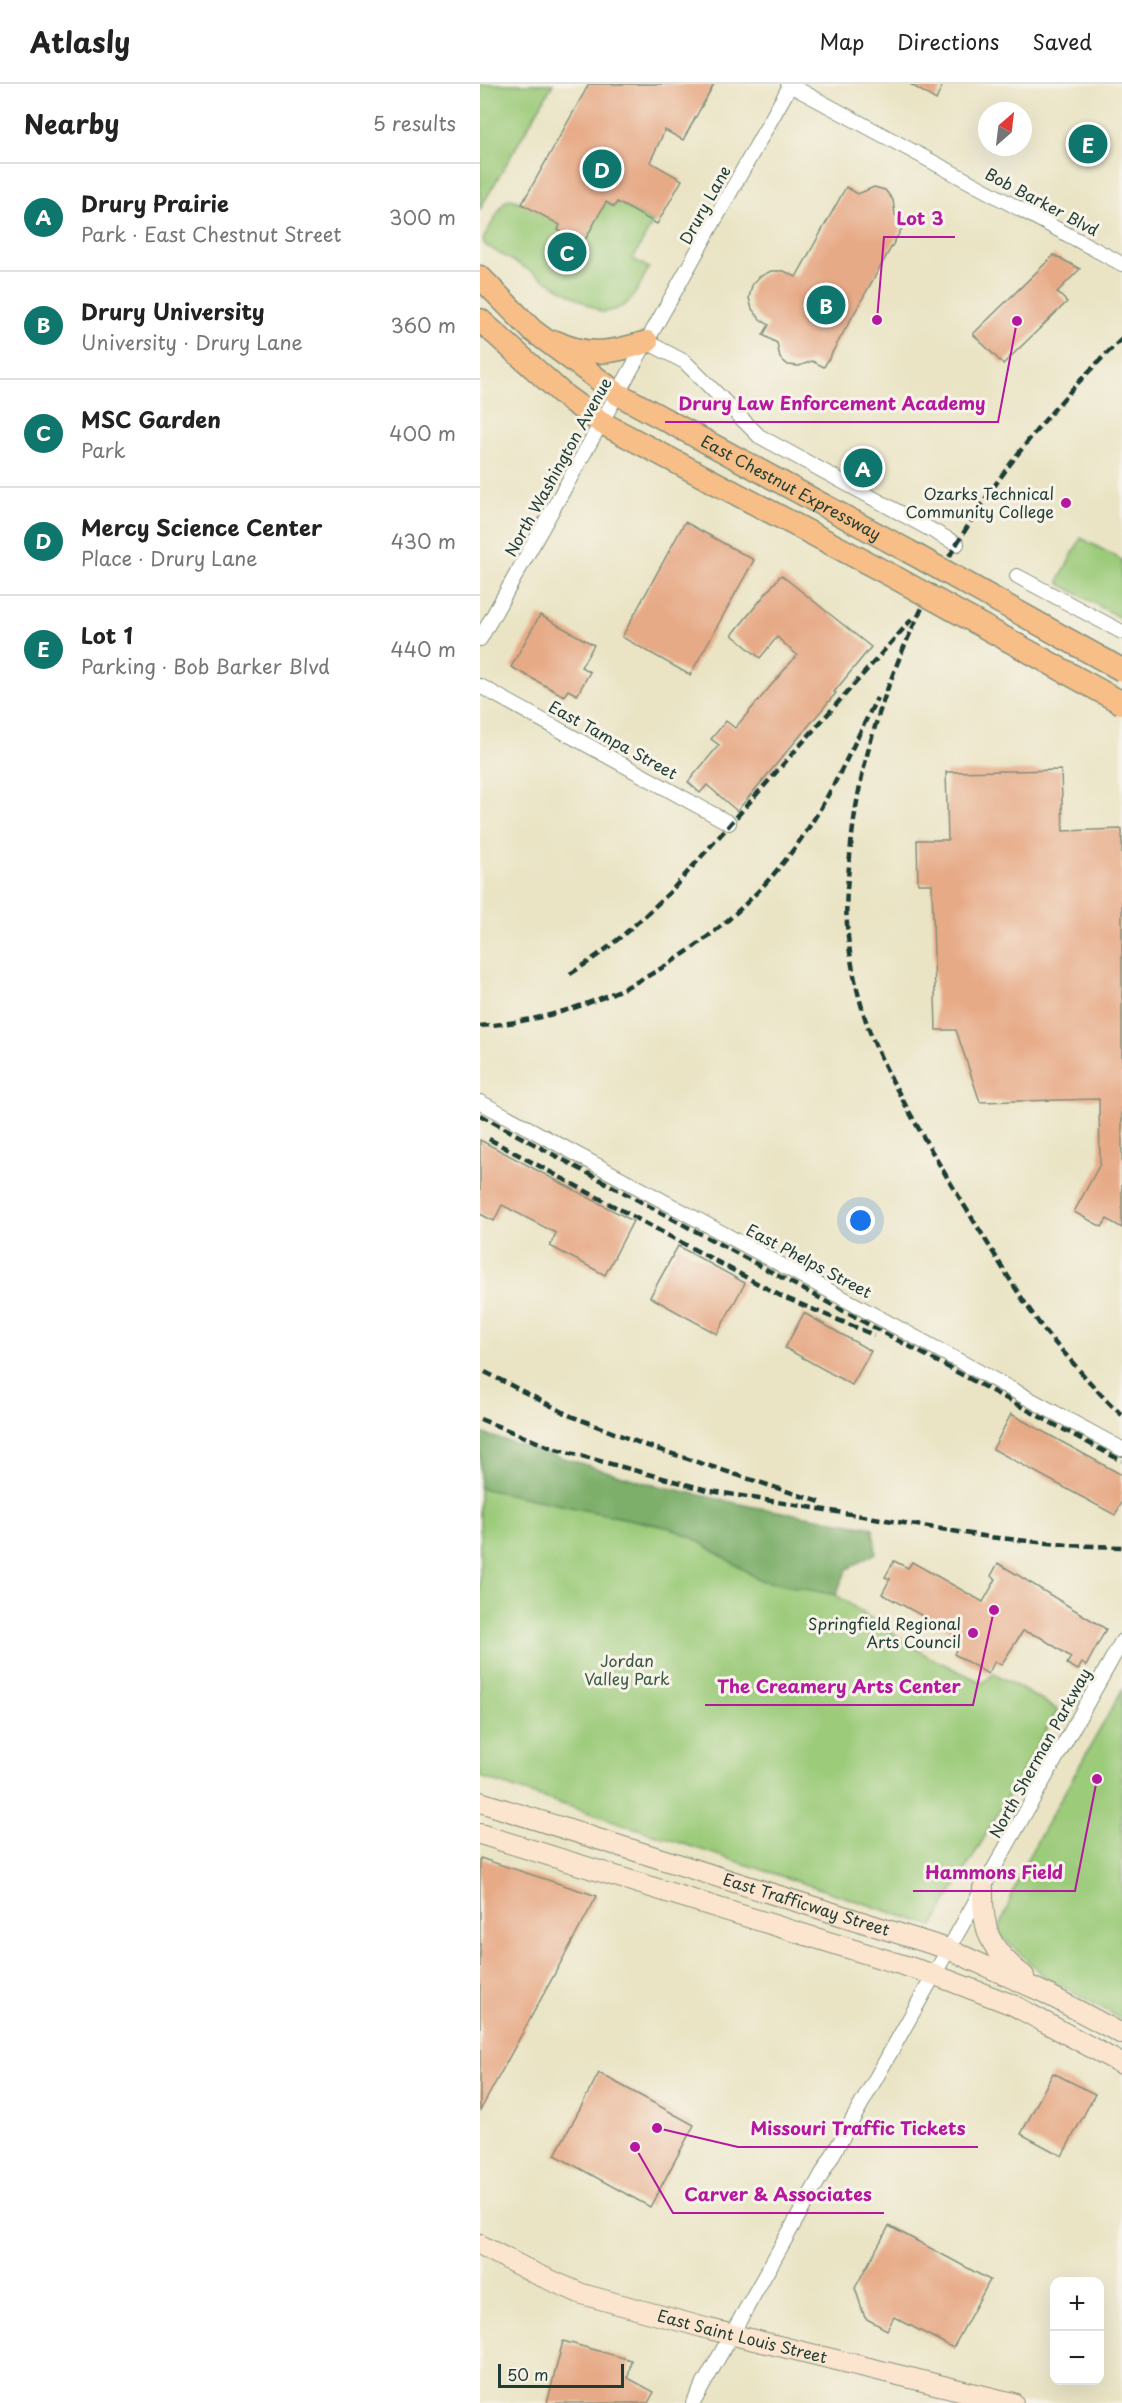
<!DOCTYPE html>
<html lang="en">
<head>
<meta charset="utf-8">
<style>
	body { margin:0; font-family:"Playpen Sans",sans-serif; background:#f6f6f6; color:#222 }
	.controls { position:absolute; right:18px; bottom:18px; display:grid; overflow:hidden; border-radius:12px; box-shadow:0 6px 24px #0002 }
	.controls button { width:54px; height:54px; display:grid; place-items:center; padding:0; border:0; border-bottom:2px solid #e0e0e0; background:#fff; color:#222; font:30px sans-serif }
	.compass { position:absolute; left:498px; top:18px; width:54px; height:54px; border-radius:50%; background:#fff; box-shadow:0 6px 24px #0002; rotate:28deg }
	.scale { position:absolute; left:18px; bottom:15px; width:126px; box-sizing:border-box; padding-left:6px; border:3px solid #1f3d34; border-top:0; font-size:16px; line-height:21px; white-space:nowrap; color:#1f3d34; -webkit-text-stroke:4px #f7f3e8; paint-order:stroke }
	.you { position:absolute; left:381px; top:1137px; width:21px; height:21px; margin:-15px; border:4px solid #fff; border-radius:50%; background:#1a73e8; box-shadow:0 0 0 9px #1a73e833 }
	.badge { display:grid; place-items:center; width:39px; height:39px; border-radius:50%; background:#0f766e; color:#fff; font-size:20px; font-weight:700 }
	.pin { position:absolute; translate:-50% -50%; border:3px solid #fff; box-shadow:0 2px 6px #0006 }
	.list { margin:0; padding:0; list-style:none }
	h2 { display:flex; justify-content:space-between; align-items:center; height:78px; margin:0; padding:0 24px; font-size:26px }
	h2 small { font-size:20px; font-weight:400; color:#767676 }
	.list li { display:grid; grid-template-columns:39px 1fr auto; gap:18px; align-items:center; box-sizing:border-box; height:108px; padding:0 24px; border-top:2px solid #e0e0e0 }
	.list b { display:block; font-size:22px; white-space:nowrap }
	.list p { margin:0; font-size:20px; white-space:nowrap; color:#767676 }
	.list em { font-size:20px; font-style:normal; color:#767676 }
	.map { position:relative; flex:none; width:642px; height:2319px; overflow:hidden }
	header { display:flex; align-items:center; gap:36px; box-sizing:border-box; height:84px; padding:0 30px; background:#fff; border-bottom:2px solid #e0e0e0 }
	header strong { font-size:28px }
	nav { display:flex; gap:33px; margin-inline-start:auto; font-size:21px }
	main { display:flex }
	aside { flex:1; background:#fff }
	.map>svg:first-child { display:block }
</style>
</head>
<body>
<header>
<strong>Atlasly</strong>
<nav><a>Map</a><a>Directions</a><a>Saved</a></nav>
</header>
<main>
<aside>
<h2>Nearby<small>5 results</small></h2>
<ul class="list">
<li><span class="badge">A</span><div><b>Drury Prairie</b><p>Park · East Chestnut Street</p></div><em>300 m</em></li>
<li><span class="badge">B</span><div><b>Drury University</b><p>University · Drury Lane</p></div><em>360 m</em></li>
<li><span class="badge">C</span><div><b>MSC Garden</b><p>Park</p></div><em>400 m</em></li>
<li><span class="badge">D</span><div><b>Mercy Science Center</b><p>Place · Drury Lane</p></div><em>430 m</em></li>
<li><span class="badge">E</span><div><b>Lot 1</b><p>Parking · Bob Barker Blvd</p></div><em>440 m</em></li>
</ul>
</aside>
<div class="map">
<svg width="642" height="2319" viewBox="0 0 642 2319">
	<rect width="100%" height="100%" fill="#f7f3e8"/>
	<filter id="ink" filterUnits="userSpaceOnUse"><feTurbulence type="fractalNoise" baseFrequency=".0167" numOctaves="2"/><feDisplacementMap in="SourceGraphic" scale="12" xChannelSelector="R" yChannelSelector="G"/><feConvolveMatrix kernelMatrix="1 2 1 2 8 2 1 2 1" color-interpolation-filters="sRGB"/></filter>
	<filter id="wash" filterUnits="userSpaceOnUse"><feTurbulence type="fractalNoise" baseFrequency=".008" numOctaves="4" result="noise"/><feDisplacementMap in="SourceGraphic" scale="24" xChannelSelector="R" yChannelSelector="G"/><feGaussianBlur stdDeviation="1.35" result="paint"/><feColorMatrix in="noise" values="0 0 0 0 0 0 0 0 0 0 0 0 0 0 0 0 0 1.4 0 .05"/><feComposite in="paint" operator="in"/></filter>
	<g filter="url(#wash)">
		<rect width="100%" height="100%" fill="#eae4c5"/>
		<!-- green -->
		<g fill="#9ccb7a" stroke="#5e8457" stroke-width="1.5">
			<path d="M0,0H73L0,125Z"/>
			<path d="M30,115L40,118L80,141L78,146L89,152L92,148L104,155L126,118L134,123L137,118L173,138L153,175L169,184C154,209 153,226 121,228L5,161L3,155L24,118Z"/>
			<path d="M601,454L642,476V535L580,500L579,496Z"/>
			<path d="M0,1404L191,1444L215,1455L280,1496L356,1511L449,1573L503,1599L514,1589L578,1626L453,1842L0,1693Z"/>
			<path d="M642,1606V1935L566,1894L518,1849L542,1784Z"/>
		</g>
		<!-- forest -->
		<path fill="#7daf6a" stroke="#4e764f" stroke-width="1.5" d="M0,1349L166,1399L269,1422L393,1444L396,1469L367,1485L356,1511L280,1496L215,1455L191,1444L0,1404Z"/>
		<g id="blocks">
			<!-- building -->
			<g fill="#e7aa87">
				<path d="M109,0H234L203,56L185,46L170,78L202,96L177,140L137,118L134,123L126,118L105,156L92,148L89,153L78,146L80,141L42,120Z"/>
				<path d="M430,0H463L456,16Z"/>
				<path d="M366,103L378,110L394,103L405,106L413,116L415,131L426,137L344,283L332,277L319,282L308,281L300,274L297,259L283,251L289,241L280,235L272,225L269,214L272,201L279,193L291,187H304L316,193Z"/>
				<path d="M574,171L600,185L577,208L587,218L523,280L493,250Z"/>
				<path d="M205,438L274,476L210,591L142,553Z"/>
				<path d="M301,491L391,563L354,608L356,609L257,727L227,701L220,709L208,698L239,661L231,655L246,637L255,644L317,571L297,553L280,574L252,551Z"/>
				<path d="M60,531L114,561L101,583L110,588L97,611L88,606L84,612L31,583Z"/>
				<path d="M581,686L583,747L642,745V1144L627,1135L622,1143L594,1128L620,1080L619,1015L500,1018L476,946H456L452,800H438L437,756H468L466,688Z"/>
				<path d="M0,1056L153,1137L125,1191L70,1162L76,1149L22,1121L14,1137L0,1130Z"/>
				<path d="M198,1162L265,1199L237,1250L170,1213Z"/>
				<path d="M324,1229L391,1267L372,1301L305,1264Z"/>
				<path d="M531,1330L642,1391V1418L635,1431L513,1365Z"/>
				<path d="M414,1477L428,1484L432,1478L503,1518L516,1495L511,1492L518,1479L626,1545L606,1582L602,1579L598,1586L587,1580L591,1573L560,1553L543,1547L521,1581L515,1577L508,1590L474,1570L480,1558L472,1553L474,1549L402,1510L410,1495L405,1493Z"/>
				<path d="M0,1774L117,1812L0,2027Z"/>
				<path d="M119,1989L214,2041L170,2123L75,2071Z"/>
				<path d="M573,1989L615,2010L582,2072L541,2050Z"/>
				<path d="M409,2142L510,2196L473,2264L414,2233L407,2246L385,2234L375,2204Z"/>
				<path d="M83,2257L151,2276L148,2294L174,2308L168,2319H67Z"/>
			</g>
		</g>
	</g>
	<g filter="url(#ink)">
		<use href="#blocks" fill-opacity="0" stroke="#84907c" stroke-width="1.5"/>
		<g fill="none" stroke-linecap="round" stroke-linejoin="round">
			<defs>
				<g id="minor">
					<path d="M308,0L642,180"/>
					<path d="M167,258L205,278L279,352L477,460"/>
					<path d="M537,492L642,548"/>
					<path d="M0,555L311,0"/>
					<path d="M0,602L249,739"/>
					<path d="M0,1018L642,1365"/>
					<path d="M213,2319L642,1557"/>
				</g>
				<g id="secondary">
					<path id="s1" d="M0,1718L468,1865L565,1909L642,1950"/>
					<path d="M0,1750L455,1891L533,1921L642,1980"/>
					<path d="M503,1804C502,1847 510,1866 544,1892"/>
					<path id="s2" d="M0,2161L54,2189L102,2210L229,2245L533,2319"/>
				</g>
				<g id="primary">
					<path id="s3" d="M0,193L52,246L138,310L428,467"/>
					<path d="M0,236L86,313L122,339L416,494"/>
					<path d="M76,258C108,274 135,268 167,258"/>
				</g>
			</defs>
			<!-- minor casing -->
			<use href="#minor" stroke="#84907c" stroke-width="16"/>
			<!-- secondary casing -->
			<use href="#secondary" stroke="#84907c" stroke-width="22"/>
			<!-- primary casing -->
			<use href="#primary" stroke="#84907c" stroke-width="25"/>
			<!-- minor -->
			<use href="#minor" stroke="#fff" stroke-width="14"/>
			<!-- secondary -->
			<use href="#secondary" stroke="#fce5cf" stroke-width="20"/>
			<!-- primary -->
			<use href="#primary" stroke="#f7be88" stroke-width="22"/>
			<!-- rail -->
			<g stroke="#1f3d34" stroke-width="4.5" stroke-dasharray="9 4.5" stroke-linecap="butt">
				<path d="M642,255C503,384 385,581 370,772C368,794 365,818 367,840C369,872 376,906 386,937C396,967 411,995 426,1022C447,1060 469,1097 492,1134C514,1169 535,1206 559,1239C567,1251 577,1261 587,1272C605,1293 622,1313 642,1331"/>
				<path d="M90,890C127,867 158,839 190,808L432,535"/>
				<path d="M0,942C125,934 243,862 316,762C349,717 372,663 397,614"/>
				<path d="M0,1031L642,1377"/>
				<path d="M9,1055L301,1212L394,1251"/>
				<path d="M5,1288L91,1332L165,1361L340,1418"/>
				<path d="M0,1335L72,1364L231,1407L509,1453L588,1461L642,1463"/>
			</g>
			<defs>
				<g id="primary-bridge">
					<path d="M428,467L642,586"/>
					<path d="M416,494L642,619"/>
				</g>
			</defs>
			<!-- primary-bridge casing -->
			<use href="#primary-bridge" stroke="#84907c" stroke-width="25" stroke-linecap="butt"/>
			<!-- primary-bridge -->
			<use href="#primary-bridge" stroke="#f7be88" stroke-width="22"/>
		</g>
	</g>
	<!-- markers -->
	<g fill="#b5179e" stroke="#f7f3e8" stroke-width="2">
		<circle cx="586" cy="419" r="6"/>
		<circle cx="493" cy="1549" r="6"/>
	</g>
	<g text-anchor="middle" stroke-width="6" stroke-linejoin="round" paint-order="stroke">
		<!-- street labels -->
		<g font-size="16" fill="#1f3d34" stroke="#f7f3e8">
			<text transform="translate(562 118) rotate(28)" y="6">Bob Barker Blvd</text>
			<text transform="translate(225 121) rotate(-61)" y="6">Drury Lane</text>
			<text transform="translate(78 383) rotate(-61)" y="6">North Washington Avenue</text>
			<text dy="6" stroke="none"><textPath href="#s3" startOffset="378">East Chestnut Expressway</textPath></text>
			<text transform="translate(133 656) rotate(29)" y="6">East Tampa Street</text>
			<text transform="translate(329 1177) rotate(28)" y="6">East Phelps Street</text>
			<text transform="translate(560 1669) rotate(-61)" y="6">North Sherman Parkway</text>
			<text dy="6" stroke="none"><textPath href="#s1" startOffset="342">East Trafficway Street</textPath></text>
			<text dy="6" stroke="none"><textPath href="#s2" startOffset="279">East Saint Louis Street</textPath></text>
		</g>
		<!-- poi labels -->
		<g font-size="16" fill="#1f3d34" stroke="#f7f3e8" text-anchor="end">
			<text x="574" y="416">Ozarks Technical<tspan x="574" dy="18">Community College</tspan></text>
			<text x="481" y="1546">Springfield Regional<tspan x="481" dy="18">Arts Council</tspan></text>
		</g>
		<!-- park labels -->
		<g font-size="16" fill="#385942" stroke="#f7f3e8">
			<text x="147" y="1583">Jordan<tspan x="147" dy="18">Valley Park</tspan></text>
		</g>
	</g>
	<!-- callouts -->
	<path fill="none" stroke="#b5179e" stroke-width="2" d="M397 236L404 153H475M537 237L518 338H185M514 1526L493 1621H225M617 1695L595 1807H433M177 2044L258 2063H498M155 2063L193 2129H404"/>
	<g fill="#b5179e" stroke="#f7f3e8" stroke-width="2">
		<circle cx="397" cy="236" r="6"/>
		<circle cx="537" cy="237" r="6"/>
		<circle cx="514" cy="1526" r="6"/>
		<circle cx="617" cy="1695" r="6"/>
		<circle cx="177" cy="2044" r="6"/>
		<circle cx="155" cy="2063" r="6"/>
	</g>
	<g font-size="18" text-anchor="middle" font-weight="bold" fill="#b5179e" stroke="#f7f3e8" stroke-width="6" stroke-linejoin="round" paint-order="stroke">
		<text x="440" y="141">Lot 3</text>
		<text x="352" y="326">Drury Law Enforcement Academy</text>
		<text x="359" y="1609">The Creamery Arts Center</text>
		<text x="514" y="1795">Hammons Field</text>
		<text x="378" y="2051">Missouri Traffic Tickets</text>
		<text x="298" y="2117">Carver &amp; Associates</text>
	</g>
</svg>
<div class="controls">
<button>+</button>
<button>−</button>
</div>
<svg class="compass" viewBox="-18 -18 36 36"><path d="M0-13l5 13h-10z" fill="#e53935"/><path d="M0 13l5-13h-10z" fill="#767676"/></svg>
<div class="scale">50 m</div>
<div class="you"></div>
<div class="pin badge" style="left:383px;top:384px">A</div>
<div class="pin badge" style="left:346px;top:221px">B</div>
<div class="pin badge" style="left:87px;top:168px">C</div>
<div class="pin badge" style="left:122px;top:85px">D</div>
<div class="pin badge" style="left:608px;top:60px">E</div>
</div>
</main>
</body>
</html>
